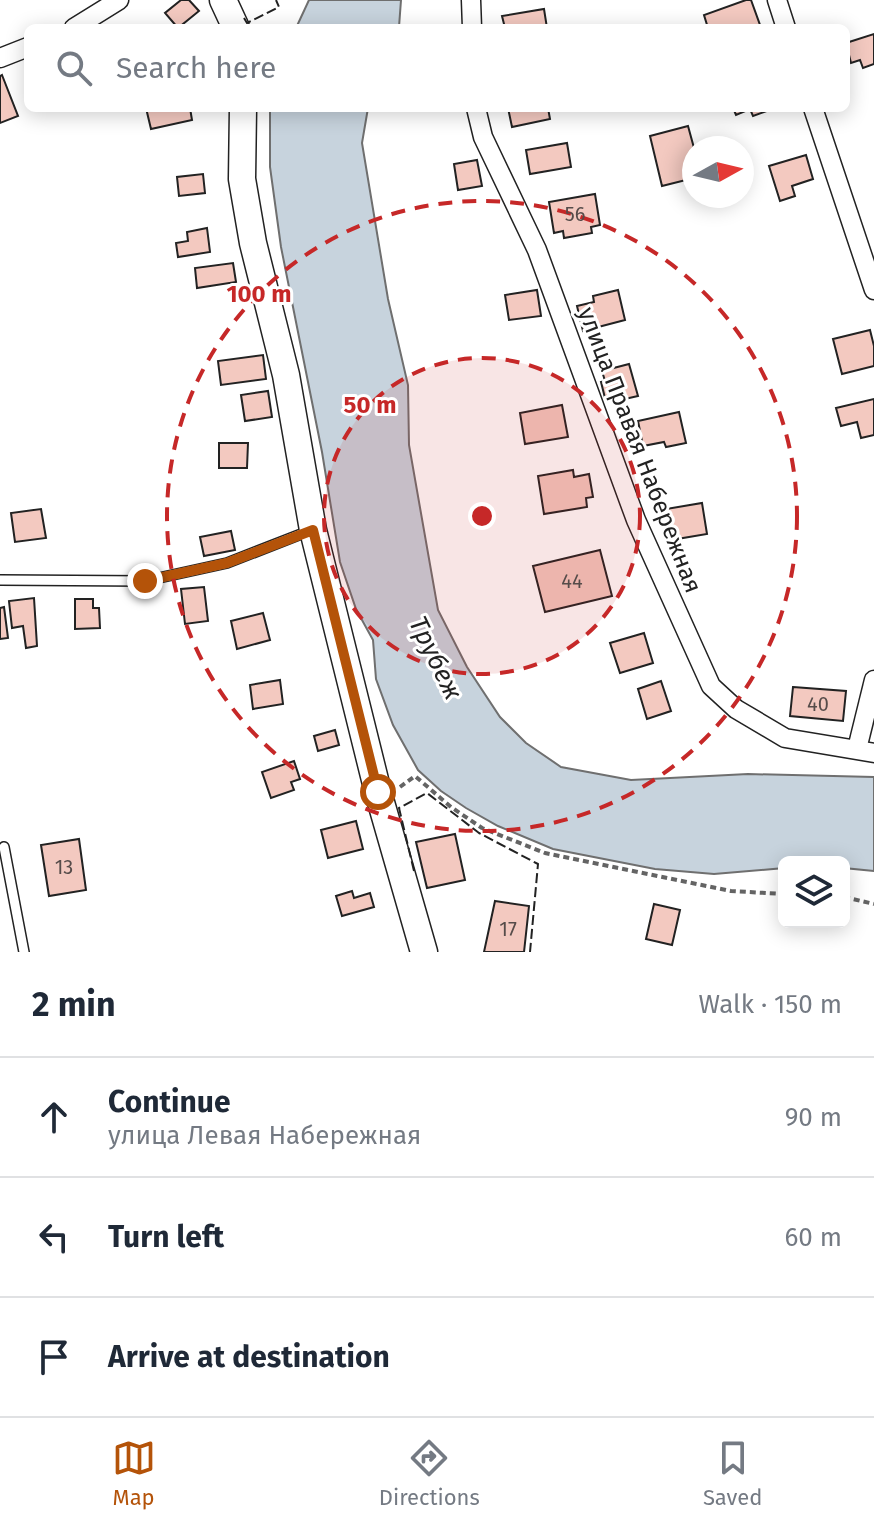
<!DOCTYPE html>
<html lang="en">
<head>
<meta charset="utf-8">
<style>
	body { margin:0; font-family:"Fira Sans",sans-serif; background:#f2f2f3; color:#1f2937 }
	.controls { position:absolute; right:24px; bottom:24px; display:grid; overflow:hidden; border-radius:12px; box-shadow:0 4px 20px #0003 }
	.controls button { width:72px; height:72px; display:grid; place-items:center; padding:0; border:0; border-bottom:2px solid #e0e1e3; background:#fff; color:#1f2937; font:40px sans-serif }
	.compass { position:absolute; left:682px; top:136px; width:72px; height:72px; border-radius:50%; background:#fff; box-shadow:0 4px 20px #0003; rotate:82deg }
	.stop { position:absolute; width:24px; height:24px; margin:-18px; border:6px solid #b45309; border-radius:50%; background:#fff }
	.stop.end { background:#b45309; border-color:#fff; box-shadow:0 2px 8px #0008 }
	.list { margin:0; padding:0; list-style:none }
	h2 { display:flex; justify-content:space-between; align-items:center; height:104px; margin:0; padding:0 32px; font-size:34px }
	h2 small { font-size:26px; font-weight:400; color:#747a83 }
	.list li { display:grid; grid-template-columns:52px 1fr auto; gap:24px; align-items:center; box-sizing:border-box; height:120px; padding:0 32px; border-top:2px solid #e0e1e3 }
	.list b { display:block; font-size:30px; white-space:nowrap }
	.list p { margin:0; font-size:26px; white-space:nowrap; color:#747a83 }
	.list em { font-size:26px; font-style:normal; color:#747a83 }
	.icon { flex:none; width:44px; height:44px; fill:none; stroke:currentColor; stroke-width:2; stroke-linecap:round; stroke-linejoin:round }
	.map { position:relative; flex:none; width:874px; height:952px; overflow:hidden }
	.search { position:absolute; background:#fff; box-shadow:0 4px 20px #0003; left:24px; right:24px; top:24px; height:88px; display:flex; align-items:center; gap:20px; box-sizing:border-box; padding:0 28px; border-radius:12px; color:#747a83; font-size:30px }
	.sheet { height:464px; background:#fff }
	nav { display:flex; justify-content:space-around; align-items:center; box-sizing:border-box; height:112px; border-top:2px solid #e0e1e3; background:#fff; font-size:22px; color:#747a83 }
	nav a { display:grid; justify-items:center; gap:4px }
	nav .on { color:#b45309 }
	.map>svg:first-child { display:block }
</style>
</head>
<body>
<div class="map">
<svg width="874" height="952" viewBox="0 0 874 952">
	<rect width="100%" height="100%" fill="#fff"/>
	<!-- water -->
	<g fill="#c7d3dd" stroke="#6f6f6f" stroke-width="2">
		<path d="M309,0H401L399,27L296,28Z"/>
		<path d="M270,108H368L362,143L388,299L408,385L409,445L438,610L467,667L500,717L526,743L561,767L631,780L748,774L874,777V871L844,868V862H784V868L714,874L655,869L553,849L498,826L466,808L441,791L418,770L393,725L376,679L373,640L356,609L340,562L322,452L281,247L270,167Z"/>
	</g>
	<!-- building -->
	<g fill="#f3c9c0" stroke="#222" stroke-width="2">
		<path d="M181,0H189L199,11L178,28L165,13Z"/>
		<path d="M746,0H751L760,25L751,28H708L704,15Z"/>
		<path d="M544,9L547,28H505L502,16Z"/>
		<path d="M874,34V64L863,68L860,60L851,63L846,43Z"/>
		<path d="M2,75L18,116L0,123V76Z"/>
		<path d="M146,108H190L192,120L151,129Z"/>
		<path d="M508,108H548L550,119L512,127Z"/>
		<path d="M733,108H775L753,116L750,109L736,115Z"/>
		<path d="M688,126L694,148V178L662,186L650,136Z"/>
		<path d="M567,143L571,167L530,174L526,150Z"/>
		<path d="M806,155L813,179L792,186L795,196L780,201L769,166Z"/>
		<path d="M477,160L482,186L458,190L454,164Z"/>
		<path d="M203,174L205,193L179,196L177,177Z"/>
		<path d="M595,194L600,225L591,227L592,233L564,238L563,231L554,233L549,202Z"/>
		<path d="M207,228L210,252L178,257L176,243L188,241L187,232Z"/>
		<path d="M233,263L236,282L197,288L195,268Z"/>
		<path d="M537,290L541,316L509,320L505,295Z"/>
		<path d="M618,290L625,320L583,331L577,306L594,302L593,296Z"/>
		<path d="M870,330L874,346V366L842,374L833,339Z"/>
		<path d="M263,355L266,379L221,385L218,361Z"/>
		<path d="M629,364L638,396L616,401L615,396L605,398L601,382L605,381L602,371Z"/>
		<path d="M268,391L272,417L245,421L241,395Z"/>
		<path d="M874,399V435L861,438L857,422L841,426L836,408Z"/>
		<path d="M562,405L568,437L525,444L520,413Z"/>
		<path d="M679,412L686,443L666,447L664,442L643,446L638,421Z"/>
		<path d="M219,443H248L247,468H219Z"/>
		<path d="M573,470L574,477L589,474L593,497L586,498L587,507L544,514L538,476Z"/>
		<path d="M702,503L707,534L671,540L666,509Z"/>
		<path d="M41,509L46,538L15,542L11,513Z"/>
		<path d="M231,531L235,550L204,556L200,537Z"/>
		<path d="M600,550L612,596L545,612L533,566Z"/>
		<path d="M204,587L208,621L185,624L181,589Z"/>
		<path d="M34,598L37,646L26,648L23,626L12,628L9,601Z"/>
		<path d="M75,599H93V608H99L100,628L75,629Z"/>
		<path d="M4,607L8,638L0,639V608Z"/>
		<path d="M263,613L270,640L237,649L231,621Z"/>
		<path d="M644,633L653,663L620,673L610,643Z"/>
		<path d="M280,680L283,704L253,709L250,685Z"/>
		<path d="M661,681L671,711L647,719L638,689Z"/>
		<path d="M793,687L846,691L843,721L790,716Z"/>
		<path d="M335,730L339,745L318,751L314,736Z"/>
		<path d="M294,761L300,779L291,782L294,790L271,798L262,772Z"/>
		<path d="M356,821L363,849L328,858L321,830Z"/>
		<path d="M455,834L465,880L427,888L416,842Z"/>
		<path d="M79,839L86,890L49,896L41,845Z"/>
		<path d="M352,891L354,898L370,893L374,907L342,916L336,896Z"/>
		<path d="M495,901L529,906L524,952H484Z"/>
		<path d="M654,904L680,910L672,945L646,939Z"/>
	</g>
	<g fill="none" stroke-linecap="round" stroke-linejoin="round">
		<defs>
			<g id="lane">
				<path d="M0,580L145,581L227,563L309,531"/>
				<path d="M4,847L24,952"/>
			</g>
			<g id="street">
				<path d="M471,0L472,28"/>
				<path d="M777,0L786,28"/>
				<path d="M74,28L119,0"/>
				<path d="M0,58L28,47"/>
				<path d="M476,108L483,137L537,250L636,520L711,686L736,709L785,738L874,753"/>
				<path d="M813,108L874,290"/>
				<path d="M857,749L874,680"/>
			</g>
			<g id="secondary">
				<path d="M223,0L236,28"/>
				<path d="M243,108L242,179L253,243L286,375L313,530L378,792L424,952"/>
			</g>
		</defs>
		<!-- lane casing -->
		<use href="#lane" stroke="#222" stroke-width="12"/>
		<!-- street casing -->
		<use href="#street" stroke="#222" stroke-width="21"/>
		<!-- secondary casing -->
		<use href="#secondary" stroke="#222" stroke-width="29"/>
		<!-- path -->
		<g stroke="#646464" stroke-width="4" stroke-dasharray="6 4" stroke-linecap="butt">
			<path d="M400,787L415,776L451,807L482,828L545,853L731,891L784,894"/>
			<path d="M844,897L874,904"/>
		</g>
		<!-- lane -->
		<use href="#lane" stroke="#fff" stroke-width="9"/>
		<!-- street -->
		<use href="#street" stroke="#fff" stroke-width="18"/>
		<!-- secondary -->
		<use href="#secondary" stroke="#fff" stroke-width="26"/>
		<!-- fence -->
		<g stroke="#222" stroke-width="2" stroke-dasharray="10 4" stroke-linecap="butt">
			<path d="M244,18L247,23L279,7L276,0"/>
			<path d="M414,871L399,808L427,793L479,833L538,864L530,952"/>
		</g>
	</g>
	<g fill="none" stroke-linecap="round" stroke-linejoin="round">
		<!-- route -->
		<path stroke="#b45309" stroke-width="10" d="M145,581L227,563L313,530L378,792"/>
	</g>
	<!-- distance rings -->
	<circle cx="482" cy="516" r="158" fill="#c62828" fill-opacity=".12"/>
	<g fill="none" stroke="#c62828" stroke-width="4" stroke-dasharray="14 10">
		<circle cx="482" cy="516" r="158"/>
		<circle cx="482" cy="516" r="315"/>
	</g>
	<g text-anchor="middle" stroke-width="6" stroke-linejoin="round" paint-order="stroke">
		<!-- number labels -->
		<g font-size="20" fill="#564c4a">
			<text x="575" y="221">56</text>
			<text x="572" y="588">44</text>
			<text x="818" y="711">40</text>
			<text x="64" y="874">13</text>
			<text x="508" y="936">17</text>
		</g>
		<!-- street labels -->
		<g font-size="24" fill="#222" stroke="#fff">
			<text transform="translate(640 450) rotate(69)" y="8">улица Правая Набережная</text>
		</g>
		<!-- water labels -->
		<g font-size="26" font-style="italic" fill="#222" stroke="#fff">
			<text transform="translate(436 658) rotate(64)" y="9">Трубеж</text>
		</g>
	</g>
	<circle cx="482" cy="516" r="12" fill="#c62828" stroke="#fff" stroke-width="4"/>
	<g font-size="24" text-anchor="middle" font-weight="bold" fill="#c62828" stroke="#fff" stroke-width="6" stroke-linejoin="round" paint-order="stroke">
		<text x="259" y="302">100 m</text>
		<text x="370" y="413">50 m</text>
	</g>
</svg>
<div class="controls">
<button><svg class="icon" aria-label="layers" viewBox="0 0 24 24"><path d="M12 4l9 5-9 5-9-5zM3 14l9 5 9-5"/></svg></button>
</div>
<svg class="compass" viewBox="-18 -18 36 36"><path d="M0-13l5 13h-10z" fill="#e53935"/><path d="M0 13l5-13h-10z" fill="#747a83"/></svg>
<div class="stop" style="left:378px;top:792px"></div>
<div class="stop end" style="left:145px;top:581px"></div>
<div class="search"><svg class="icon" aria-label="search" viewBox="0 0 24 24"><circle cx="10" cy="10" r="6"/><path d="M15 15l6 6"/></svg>Search here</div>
</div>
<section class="sheet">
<h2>2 min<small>Walk · 150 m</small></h2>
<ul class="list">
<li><svg class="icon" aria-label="ahead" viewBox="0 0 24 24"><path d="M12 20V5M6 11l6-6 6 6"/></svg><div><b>Continue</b><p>улица Левая Набережная</p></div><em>90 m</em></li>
<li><svg class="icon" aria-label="left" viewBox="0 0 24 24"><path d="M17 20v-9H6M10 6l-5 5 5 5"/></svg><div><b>Turn left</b></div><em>60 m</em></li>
<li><svg class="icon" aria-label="arrive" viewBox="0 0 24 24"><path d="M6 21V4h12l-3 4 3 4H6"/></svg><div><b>Arrive at destination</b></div></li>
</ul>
</section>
<nav>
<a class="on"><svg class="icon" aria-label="map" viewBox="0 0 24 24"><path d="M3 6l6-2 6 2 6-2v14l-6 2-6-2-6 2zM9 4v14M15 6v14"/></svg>Map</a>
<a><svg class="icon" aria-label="directions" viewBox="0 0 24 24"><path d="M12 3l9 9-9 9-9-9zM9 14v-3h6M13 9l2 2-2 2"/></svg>Directions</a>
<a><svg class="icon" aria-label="saved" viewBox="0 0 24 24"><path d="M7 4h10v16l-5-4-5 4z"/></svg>Saved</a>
</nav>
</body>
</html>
